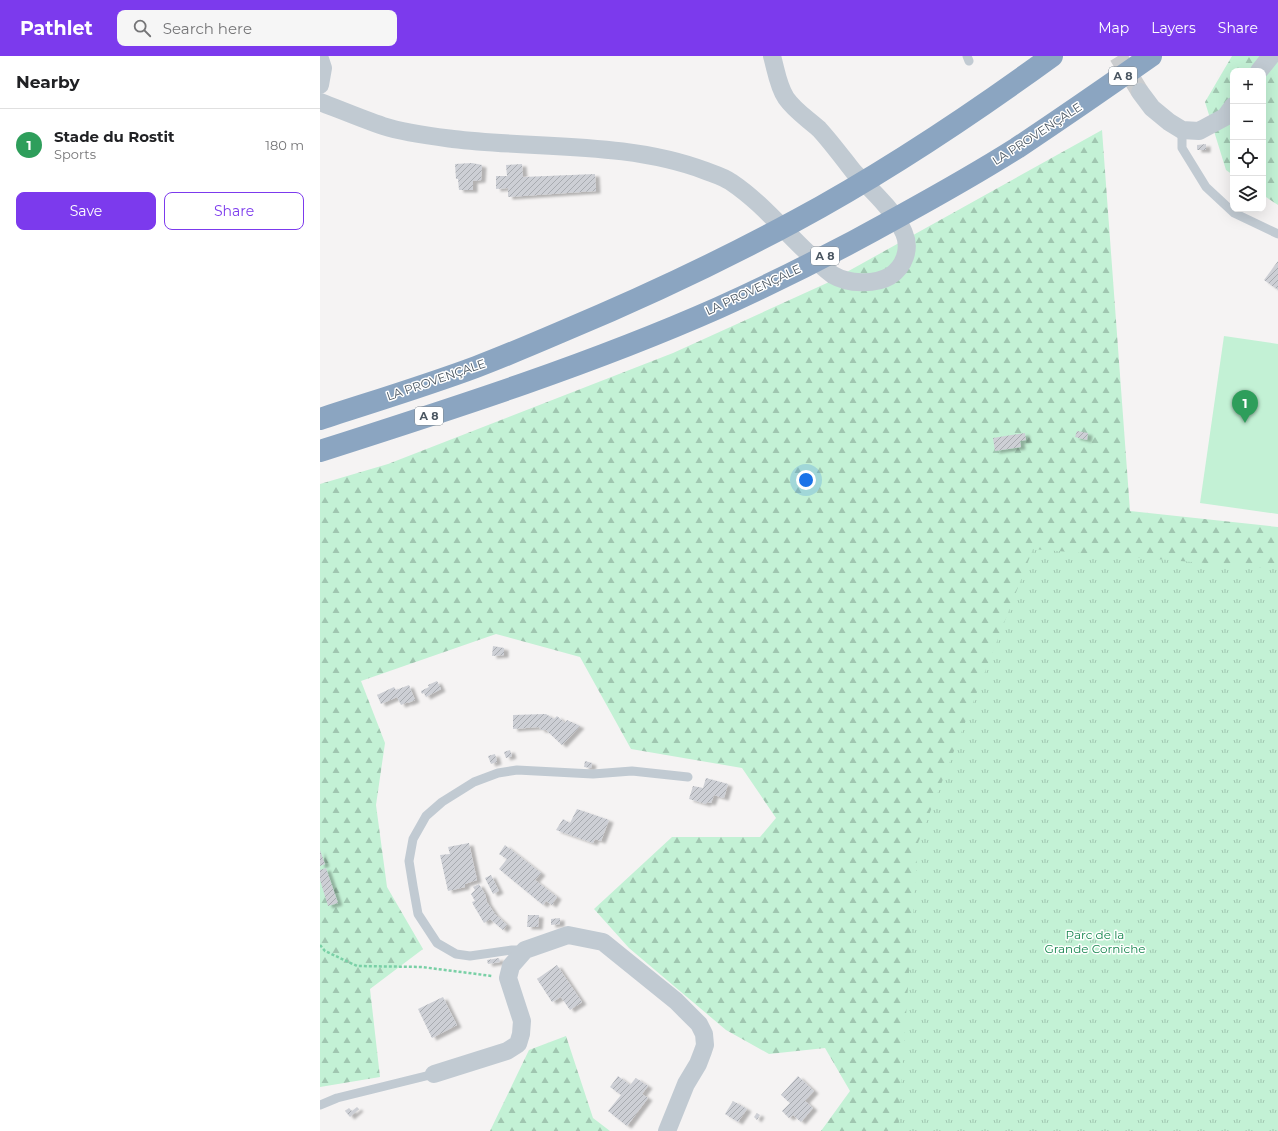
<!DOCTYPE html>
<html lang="en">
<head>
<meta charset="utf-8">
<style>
	body { margin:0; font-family:Montserrat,sans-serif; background:#f6f6f6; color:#202124 }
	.controls { position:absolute; right:12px; top:12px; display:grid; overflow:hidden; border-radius:8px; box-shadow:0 4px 16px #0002 }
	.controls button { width:36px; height:36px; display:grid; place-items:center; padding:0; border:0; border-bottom:1px solid #e0e0e0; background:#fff; color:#202124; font:20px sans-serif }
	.you { position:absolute; left:486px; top:424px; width:14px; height:14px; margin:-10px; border:3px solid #fff; border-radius:50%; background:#1a73e8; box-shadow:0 0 0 6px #1a73e833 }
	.badge { display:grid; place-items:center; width:26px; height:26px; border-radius:50%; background:#7c3aed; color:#fff; font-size:13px; font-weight:700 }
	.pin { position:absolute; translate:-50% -33px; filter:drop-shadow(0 1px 2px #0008) }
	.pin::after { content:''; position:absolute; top:21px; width:14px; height:12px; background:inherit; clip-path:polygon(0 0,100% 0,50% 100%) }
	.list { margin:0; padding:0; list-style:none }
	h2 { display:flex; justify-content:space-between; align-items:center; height:52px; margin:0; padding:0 16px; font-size:17px }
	h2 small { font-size:13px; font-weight:400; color:#757577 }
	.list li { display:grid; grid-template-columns:26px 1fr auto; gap:12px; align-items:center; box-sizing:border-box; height:72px; padding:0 16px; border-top:1px solid #e0e0e0 }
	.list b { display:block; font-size:15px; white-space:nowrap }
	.list p { margin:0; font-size:13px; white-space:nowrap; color:#757577 }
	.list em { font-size:13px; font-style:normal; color:#757577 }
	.actions { display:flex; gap:8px; padding:12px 16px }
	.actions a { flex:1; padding:9px 0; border:1px solid #7c3aed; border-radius:8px; text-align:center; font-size:14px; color:#7c3aed }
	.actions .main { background:#7c3aed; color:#fff }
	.icon { flex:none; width:22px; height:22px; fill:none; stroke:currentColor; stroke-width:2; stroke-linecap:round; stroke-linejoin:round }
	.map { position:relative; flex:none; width:958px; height:1075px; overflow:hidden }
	header { display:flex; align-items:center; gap:24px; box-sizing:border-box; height:56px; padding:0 20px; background:#7c3aed; color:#fff }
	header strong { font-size:19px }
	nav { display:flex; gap:22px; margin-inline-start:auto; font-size:14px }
	.search { width:280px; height:36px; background:#f6f6f6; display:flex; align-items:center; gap:10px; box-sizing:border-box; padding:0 14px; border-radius:8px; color:#757577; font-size:15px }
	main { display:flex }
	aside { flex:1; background:#fff }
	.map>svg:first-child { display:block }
</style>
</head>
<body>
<header>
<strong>Pathlet</strong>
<div class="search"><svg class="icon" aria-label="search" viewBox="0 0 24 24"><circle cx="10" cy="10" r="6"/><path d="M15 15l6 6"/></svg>Search here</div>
<nav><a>Map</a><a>Layers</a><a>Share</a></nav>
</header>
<main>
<aside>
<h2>Nearby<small></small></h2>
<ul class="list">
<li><span class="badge" style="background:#2e9e5b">1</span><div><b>Stade du Rostit</b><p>Sports</p></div><em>180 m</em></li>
</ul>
<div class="actions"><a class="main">Save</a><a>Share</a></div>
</aside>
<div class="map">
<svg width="958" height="1075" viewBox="0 0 958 1075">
	<defs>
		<pattern id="forest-firs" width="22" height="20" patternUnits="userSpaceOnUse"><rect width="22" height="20" fill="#c3f1d5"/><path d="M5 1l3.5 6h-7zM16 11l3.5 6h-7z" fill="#a0c6b0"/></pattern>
		<pattern id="park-tufts" width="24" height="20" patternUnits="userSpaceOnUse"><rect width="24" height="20" fill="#c3f1d5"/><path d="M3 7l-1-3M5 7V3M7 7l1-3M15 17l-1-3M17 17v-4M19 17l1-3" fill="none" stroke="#a0c6b0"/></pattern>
		<pattern id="building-hatch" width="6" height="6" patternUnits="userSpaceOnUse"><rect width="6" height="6" fill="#cdcfd5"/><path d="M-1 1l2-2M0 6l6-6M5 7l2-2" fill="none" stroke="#a8abb0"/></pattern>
		<filter id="shadow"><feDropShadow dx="4.5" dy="2.5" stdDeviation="1" flood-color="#0004"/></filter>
	</defs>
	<rect width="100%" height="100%" fill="#f5f3f3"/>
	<!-- forest -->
	<g fill="url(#forest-firs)">
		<path d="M912,0H958V149L943,139V15H913V119L906,114L885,46Z"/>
		<path d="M782,74L810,455L958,471V1075H501L530,1035L505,992L449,998L406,974L309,892L274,853L352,781H440L456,762L422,712L311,693L260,601L176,578L41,625L65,687L56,749L67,831L103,893L50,933L60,1021L0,1031V428L68,408L353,297L507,227Z"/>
		<path d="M246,980L273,1062L290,1075H170L209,994Z"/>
	</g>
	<!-- park -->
	<path fill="url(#park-tufts)" d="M713,493L958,513V1075H578L598,787Z"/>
	<!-- pitch -->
	<path fill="#c3f1d5" d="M904,280L958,288V458L880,447Z"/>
	<!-- building -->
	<g fill="url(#building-hatch)" filter="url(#shadow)">
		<path d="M886,88V94H877V89Z"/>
		<path d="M152,107L162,109L161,124L153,125V134H139L138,123H136L135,108Z"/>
		<path d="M202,108L203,121L275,118L276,135L188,141V132L176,133V120H187L186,109Z"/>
		<path d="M958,205V234L944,224Z"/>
		<path d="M757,375L768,377L767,384L755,381Z"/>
		<path d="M705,377L706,384L700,385L701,391L675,395L673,382Z"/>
		<path d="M173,590L184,592V599L172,600Z"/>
		<path d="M117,625L121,633L106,641L104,637L102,638L101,635L109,631L108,629Z"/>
		<path d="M89,629L95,644L88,647V646L81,649L77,641L61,648L57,639L74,631L76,634Z"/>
		<path d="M226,658L234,663L237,660L245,667L247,664L260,670L242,689L226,674H221L219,671L193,673V659Z"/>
		<path d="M190,694L192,700L186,702L184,696Z"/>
		<path d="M175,698L177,706L171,708L168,700Z"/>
		<path d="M265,705L272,707L271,712L264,711Z"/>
		<path d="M386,722L408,728L404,742L394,739L391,747L387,746L386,748L369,743L373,730L383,732Z"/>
		<path d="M257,753L289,764L281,785L275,783L273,787L236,774L243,763L250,767Z"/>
		<path d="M149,787L157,824L145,828V831L128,835L120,799L130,798L128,791Z"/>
		<path d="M185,789L221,817L215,824L237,841L232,849L226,845L223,849L179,813L187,803L179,798Z"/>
		<path d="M0,794L5,808L0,810Z"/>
		<path d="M6,812L18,847L8,850L0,824V814Z"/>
		<path d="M171,819L179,835L173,838L165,822Z"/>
		<path d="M159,828L165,838L167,846L175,858L187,869L183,874L170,863L164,867L154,850L152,846L155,845L151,838L155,834L153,831Z"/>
		<path d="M208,859H219L218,871H207Z"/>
		<path d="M240,862V868L231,869V863Z"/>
		<path d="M179,902L180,906L168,908L167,904Z"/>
		<path d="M237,909L262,946L250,954L241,941L232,946L217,923Z"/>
		<path d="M123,941L137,969L112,982L98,953Z"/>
		<path d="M298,1020L310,1029L316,1022L328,1030L322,1038L328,1042L307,1070L288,1055L301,1039L290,1031Z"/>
		<path d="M478,1020L494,1035L485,1045L493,1052L481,1066L473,1059L469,1062L462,1055L470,1047L461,1039Z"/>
		<path d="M413,1045L427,1053L418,1066L405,1058Z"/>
		<path d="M37,1051L39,1053L30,1061L25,1055L29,1052L32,1055Z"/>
		<path d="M437,1057L440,1059L437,1064L434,1061Z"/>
	</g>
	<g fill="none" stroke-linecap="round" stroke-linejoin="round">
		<!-- street-tunnel -->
		<path stroke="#caccce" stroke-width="18" stroke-dasharray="18 9" stroke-linecap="butt" d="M798,0L820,36"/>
		<!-- path -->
		<path stroke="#7ad0a6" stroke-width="2.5" stroke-dasharray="3 2" stroke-linecap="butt" d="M0,889L5,895L37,910L102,911L172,920"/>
		<!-- lane -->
		<g stroke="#c1cad2" stroke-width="9">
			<path d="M647,0L649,5"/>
			<path d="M862,74V92L886,131L914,157L958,178"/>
			<path d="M205,894H192L150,900L136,898L117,887L98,858L93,830L89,805L93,783L106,760L122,746L154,726L178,717L197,714L273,718L312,715L368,721"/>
			<path d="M0,1049L17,1042L114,1018"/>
		</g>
		<!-- street -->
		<g stroke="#c1cad2" stroke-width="18">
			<path d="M0,3L3,12L0,29"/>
			<path d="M939,15L951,0"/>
			<path d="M820,36L832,52L849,66L862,74L879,75L905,61L913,50"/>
			<path d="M0,46C21,54 42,63 63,70C85,77 110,80 133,83C216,93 307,85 386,115C394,118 404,121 411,126C441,146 463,174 490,199C497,205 505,214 513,219C528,228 555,229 570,220C584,211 591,193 584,177C575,155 549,132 533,115C522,101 511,86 499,73C488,63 475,55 466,42C458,30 456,14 452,0"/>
			<path d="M114,1018L187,995L198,988L201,978L202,965L188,922L191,910L205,894L248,879L283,886L356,945L379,968L384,978L385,989L383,995L378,1008L366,1028L347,1075"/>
		</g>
		<!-- highway -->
		<g stroke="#8ba5c1" stroke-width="22">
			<path d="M0,363C52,346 105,330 156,311C185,300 213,288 241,276C320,243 399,206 475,165C564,117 651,59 732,0"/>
			<path d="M0,395C134,352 269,309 398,252C460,224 521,193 580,160C620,138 659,116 697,92C742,62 787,31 831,0"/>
		</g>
	</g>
	<g text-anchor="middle" stroke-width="3" stroke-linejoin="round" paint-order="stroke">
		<!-- shield labels -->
		<g fill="#fff" stroke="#808990" stroke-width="1">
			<rect x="789" y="11" width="28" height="18" rx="3"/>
			<rect x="491" y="191" width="28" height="18" rx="3"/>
			<rect x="95" y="351" width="28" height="18" rx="3"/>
		</g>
		<g font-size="11" font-weight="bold" fill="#4a5661">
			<text x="803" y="24">A 8</text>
			<text x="505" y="204">A 8</text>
			<text x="109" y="364">A 8</text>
		</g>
		<!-- street labels -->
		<g font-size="12" fill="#4a5661" stroke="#fff">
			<text transform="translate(717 78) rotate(-33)" y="4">LA PROVENÇALE</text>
			<text transform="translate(433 234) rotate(-25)" y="4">LA PROVENÇALE</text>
			<text transform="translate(116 324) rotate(-19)" y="4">LA PROVENÇALE</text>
		</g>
		<!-- park labels -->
		<g font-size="12" fill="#17864f" stroke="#fff">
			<text x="775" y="883">Parc de la<tspan x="775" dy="14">Grande Corniche</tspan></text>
		</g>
	</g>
</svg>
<div class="controls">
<button>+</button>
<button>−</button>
<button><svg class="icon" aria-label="locate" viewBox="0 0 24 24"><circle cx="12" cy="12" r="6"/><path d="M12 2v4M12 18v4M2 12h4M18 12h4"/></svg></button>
<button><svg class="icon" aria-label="layers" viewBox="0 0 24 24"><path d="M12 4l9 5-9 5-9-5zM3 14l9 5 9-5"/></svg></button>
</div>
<div class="you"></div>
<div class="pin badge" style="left:925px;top:367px;background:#2e9e5b">1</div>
</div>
</main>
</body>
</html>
